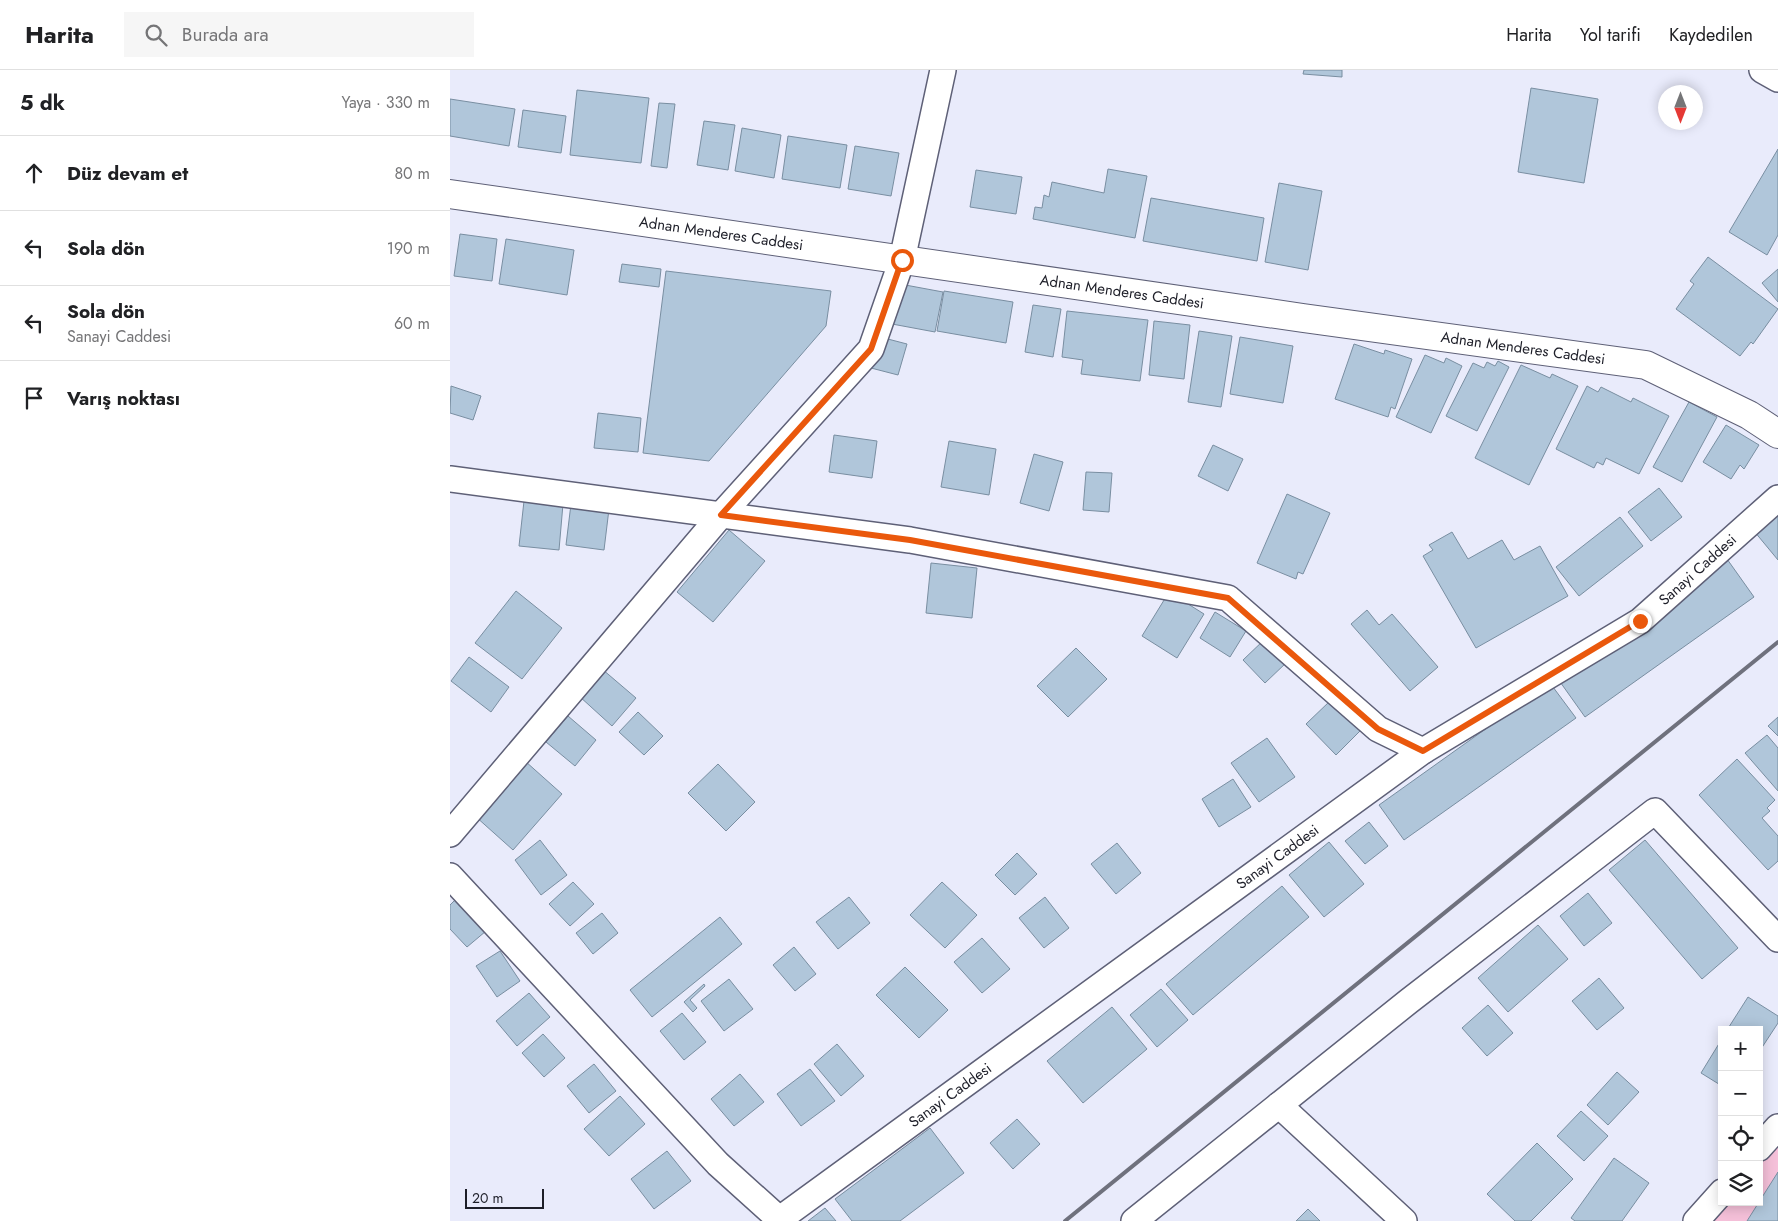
<!DOCTYPE html>
<html lang="tr">
<head>
<meta charset="utf-8">
<style>
	body { margin:0; font-family:Jost,sans-serif; background:#f6f6f6; color:#202124 }
	.controls { position:absolute; right:15px; bottom:15px; display:grid; overflow:hidden; border-radius:0px; box-shadow:0 2px 12px #0003 }
	.controls button { width:45px; height:45px; display:grid; place-items:center; padding:0; border:0; border-bottom:1px solid #e0e0e0; background:#fff; color:#202124; font:25px sans-serif }
	.compass { position:absolute; left:1208px; top:15px; width:45px; height:45px; border-radius:50%; background:#fff; box-shadow:0 2px 12px #0003; rotate:180deg }
	.scale { position:absolute; left:15px; bottom:12px; width:79px; box-sizing:border-box; padding-left:5px; border:2px solid #1d1e28; border-top:0; font-size:14px; line-height:18px; white-space:nowrap; color:#1d1e28; -webkit-text-stroke:4px #e9ebfb; paint-order:stroke }
	.stop { position:absolute; width:15px; height:15px; margin:-11px; border:4px solid #ea580c; border-radius:50%; background:#fff }
	.stop.end { background:#ea580c; border-color:#fff; box-shadow:0 1px 5px #0008 }
	.list { margin:0; padding:0; list-style:none }
	h2 { display:flex; justify-content:space-between; align-items:center; height:65px; margin:0; padding:0 20px; font-size:21px }
	h2 small { font-size:16px; font-weight:400; color:#757577 }
	.list li { display:grid; grid-template-columns:32px 1fr auto; gap:15px; align-items:center; box-sizing:border-box; height:75px; padding:0 20px; border-top:1px solid #e0e0e0 }
	.list b { display:block; font-size:19px; white-space:nowrap }
	.list p { margin:0; font-size:16px; white-space:nowrap; color:#757577 }
	.list em { font-size:16px; font-style:normal; color:#757577 }
	.icon { flex:none; width:28px; height:28px; fill:none; stroke:currentColor; stroke-width:2; stroke-linecap:round; stroke-linejoin:round }
	.map { position:relative; flex:none; width:1328px; height:1151px; overflow:hidden }
	header { display:flex; align-items:center; gap:30px; box-sizing:border-box; height:70px; padding:0 25px; background:#fff; border-bottom:1px solid #e0e0e0 }
	header strong { font-size:24px }
	nav { display:flex; gap:28px; margin-inline-start:auto; font-size:18px }
	.search { width:350px; height:45px; background:#f6f6f6; display:flex; align-items:center; gap:12px; box-sizing:border-box; padding:0 18px; border-radius:0px; color:#757577; font-size:19px }
	main { display:flex }
	aside { flex:1; background:#fff }
	.map>svg:first-child { display:block }
</style>
</head>
<body>
<header>
<strong>Harita</strong>
<div class="search"><svg class="icon" aria-label="search" viewBox="0 0 24 24"><circle cx="10" cy="10" r="6"/><path d="M15 15l6 6"/></svg>Burada ara</div>
<nav><a>Harita</a><a>Yol tarifi</a><a>Kaydedilen</a></nav>
</header>
<main>
<aside>
<h2>5 dk<small>Yaya · 330 m</small></h2>
<ul class="list">
<li><svg class="icon" aria-label="ahead" viewBox="0 0 24 24"><path d="M12 20V5M6 11l6-6 6 6"/></svg><div><b>Düz devam et</b></div><em>80 m</em></li>
<li><svg class="icon" aria-label="left" viewBox="0 0 24 24"><path d="M17 20v-9H6M10 6l-5 5 5 5"/></svg><div><b>Sola dön</b></div><em>190 m</em></li>
<li><svg class="icon" aria-label="left" viewBox="0 0 24 24"><path d="M17 20v-9H6M10 6l-5 5 5 5"/></svg><div><b>Sola dön</b><p>Sanayi Caddesi</p></div><em>60 m</em></li>
<li><svg class="icon" aria-label="arrive" viewBox="0 0 24 24"><path d="M6 21V4h12l-3 4 3 4H6"/></svg><div><b>Varış noktası</b></div></li>
</ul>
</aside>
<div class="map">
<svg width="1328" height="1151" viewBox="0 0 1328 1151">
	<rect width="100%" height="100%" fill="#e9ebfb"/>
	<!-- green -->
	<path fill="#f5c0d9" d="M1328,1072V1151H1264L1279,1132H1309V1095Z"/>
	<!-- building -->
	<g fill="#b0c6da" stroke="#798ea1">
		<path d="M854,0H892V7L853,4Z"/>
		<path d="M1081,18L1148,29L1134,113L1068,102Z"/>
		<path d="M127,20L199,28L191,93L120,85Z"/>
		<path d="M0,29L65,39L59,76L0,66Z"/>
		<path d="M209,33L225,34L217,98L201,96Z"/>
		<path d="M73,40L116,46L111,83L68,77Z"/>
		<path d="M254,51L285,55L278,100L247,95Z"/>
		<path d="M292,58L331,65L324,108L285,101Z"/>
		<path d="M338,66L397,75L390,118L332,109Z"/>
		<path d="M405,76L449,83L441,126L398,119Z"/>
		<path d="M1328,79V165L1317,185L1279,162Z"/>
		<path d="M658,99L697,106L685,168L583,149L585,137L592,138L594,125L599,127L602,112L654,123Z"/>
		<path d="M526,100L572,107L566,144L520,137Z"/>
		<path d="M829,113L872,121L858,200L815,192Z"/>
		<path d="M701,128L814,148L807,191L693,171Z"/>
		<path d="M10,164L47,169L42,211L4,206Z"/>
		<path d="M56,169L124,180L117,225L49,214Z"/>
		<path d="M1258,187L1328,239L1303,274L1301,272L1290,286L1226,239L1244,214L1240,211Z"/>
		<path d="M172,194L211,199L209,217L169,212Z"/>
		<path d="M1328,199V232L1312,213Z"/>
		<path d="M216,201L381,221L376,256L259,391L193,383Z"/>
		<path d="M450,214L493,222L485,262L442,254Z"/>
		<path d="M494,221L563,232L556,273L487,261Z"/>
		<path d="M583,235L611,239L603,287L575,282Z"/>
		<path d="M617,241L698,250L690,311L631,304L633,290L612,287Z"/>
		<path d="M704,251L740,255L734,309L699,305Z"/>
		<path d="M749,261L782,266L771,337L738,332Z"/>
		<path d="M790,267L843,276L833,333L780,324Z"/>
		<path d="M434,268L457,274L448,305L421,298L425,281Z"/>
		<path d="M904,274L934,284L935,280L962,289L945,339L941,337L938,347L885,329Z"/>
		<path d="M975,285L994,293L996,288L1012,296L981,363L946,347Z"/>
		<path d="M1048,291L1059,297L1027,361L996,346L1023,293L1034,298L1037,292L1045,296Z"/>
		<path d="M1071,295L1100,308L1102,304L1128,316L1079,415L1025,388Z"/>
		<path d="M1,316L31,326L23,350L0,343Z"/>
		<path d="M1137,316L1148,322L1151,317L1181,332L1183,328L1219,346L1189,404L1156,388L1153,395L1147,392L1144,398L1106,379Z"/>
		<path d="M1239,332L1267,347L1232,412L1203,397Z"/>
		<path d="M148,343L191,348L188,382L144,378Z"/>
		<path d="M1276,355L1309,375L1294,399L1290,395L1281,409L1253,392Z"/>
		<path d="M384,365L427,371L422,408L379,402Z"/>
		<path d="M499,371L546,379L539,425L491,417Z"/>
		<path d="M763,375L793,389L778,421L748,406Z"/>
		<path d="M584,384L613,392L599,441L570,433Z"/>
		<path d="M636,402L662,403L659,442L633,440Z"/>
		<path d="M1209,418L1232,447L1201,471L1178,442Z"/>
		<path d="M837,424L880,443L853,504L848,502L846,509L807,493Z"/>
		<path d="M74,431L113,434L109,480L69,476Z"/>
		<path d="M121,434L159,439L154,480L116,475Z"/>
		<path d="M1328,442V490L1304,461Z"/>
		<path d="M1170,447L1193,476L1129,526L1106,497Z"/>
		<path d="M279,460L315,491L263,552L227,522Z"/>
		<path d="M1002,462L1018,489L1052,470L1064,490L1090,476L1118,526L1026,578L973,486L983,480L979,475Z"/>
		<path d="M1277,489L1304,527L1135,647L1108,609Z"/>
		<path d="M481,493L527,498L522,548L476,543Z"/>
		<path d="M66,521L112,558L72,609L25,573Z"/>
		<path d="M719,522L754,544L727,588L692,566Z"/>
		<path d="M917,540L929,555L942,544L988,597L960,621L901,554Z"/>
		<path d="M765,542L796,561L780,587L750,568Z"/>
		<path d="M815,569L837,592L815,613L793,590Z"/>
		<path d="M626,578L657,609L618,647L587,616Z"/>
		<path d="M19,587L59,617L41,642L1,611Z"/>
		<path d="M152,599L186,628L162,656L129,626Z"/>
		<path d="M1100,613L1126,648L954,770L929,735Z"/>
		<path d="M880,631L910,661L886,685L856,654Z"/>
		<path d="M188,642L213,666L194,685L169,662Z"/>
		<path d="M118,646L146,670L125,696L96,672Z"/>
		<path d="M1328,647V666L1318,656Z"/>
		<path d="M1317,665L1328,678V721L1295,683Z"/>
		<path d="M817,668L845,707L809,732L781,693Z"/>
		<path d="M1287,689L1325,730L1317,738L1320,741L1312,748L1328,766V791L1318,800L1249,725Z"/>
		<path d="M75,691L112,724L63,780L25,746Z"/>
		<path d="M268,694L305,732L276,761L238,723Z"/>
		<path d="M783,709L801,737L769,757L752,729Z"/>
		<path d="M919,752L938,776L915,794L895,771Z"/>
		<path d="M90,770L117,805L91,825L65,790Z"/>
		<path d="M1195,770L1288,878L1252,909L1159,800Z"/>
		<path d="M879,772L914,814L874,847L839,805Z"/>
		<path d="M667,773L691,803L666,824L641,794Z"/>
		<path d="M567,783L587,804L565,825L545,805Z"/>
		<path d="M123,812L144,834L120,856L99,834Z"/>
		<path d="M492,812L527,845L495,878L460,845Z"/>
		<path d="M832,816L859,847L743,945L716,914Z"/>
		<path d="M12,823L42,856L17,877L0,859V835Z"/>
		<path d="M1138,823L1162,853L1134,876L1110,846Z"/>
		<path d="M399,827L420,853L388,879L366,852Z"/>
		<path d="M595,827L619,858L594,878L569,848Z"/>
		<path d="M152,843L168,863L143,884L126,863Z"/>
		<path d="M270,847L292,874L202,947L180,920Z"/>
		<path d="M1088,855L1118,889L1058,942L1028,908Z"/>
		<path d="M532,868L560,899L532,923L504,892Z"/>
		<path d="M344,877L366,904L345,921L323,895Z"/>
		<path d="M50,881L70,911L47,927L26,896Z"/>
		<path d="M455,897L498,940L469,968L426,925Z"/>
		<path d="M1149,908L1174,938L1147,960L1122,931Z"/>
		<path d="M279,909L303,939L274,961L251,931Z"/>
		<path d="M254,914L255,916L240,930L247,938L243,942L234,932Z"/>
		<path d="M711,919L738,950L707,977L680,945Z"/>
		<path d="M79,923L100,947L67,976L46,951Z"/>
		<path d="M1298,927L1328,946V953L1309,982V960H1277Z"/>
		<path d="M1038,935L1063,963L1037,986L1012,958Z"/>
		<path d="M662,937L697,979L633,1033L597,991Z"/>
		<path d="M232,943L256,972L234,990L210,961Z"/>
		<path d="M93,964L115,988L94,1007L72,983Z"/>
		<path d="M1270,972L1272,974V1016L1251,1003Z"/>
		<path d="M387,974L414,1006L391,1026L364,994Z"/>
		<path d="M144,994L166,1021L139,1043L117,1016Z"/>
		<path d="M360,999L385,1031L351,1056L327,1024Z"/>
		<path d="M1167,1002L1189,1022L1158,1055L1137,1035Z"/>
		<path d="M290,1004L314,1032L284,1056L261,1029Z"/>
		<path d="M170,1026L195,1054L159,1086L134,1059Z"/>
		<path d="M1131,1041L1158,1066L1134,1091L1107,1066Z"/>
		<path d="M567,1049L590,1074L563,1099L540,1073Z"/>
		<path d="M480,1058L514,1103L450,1151H402L385,1129Z"/>
		<path d="M1087,1073L1123,1109L1081,1151H1065L1037,1124Z"/>
		<path d="M217,1081L241,1111L204,1139L181,1109Z"/>
		<path d="M1164,1088L1199,1113L1172,1151H1125L1121,1148Z"/>
		<path d="M1328,1102V1151H1297L1309,1132Z"/>
		<path d="M375,1138L386,1151H358Z"/>
		<path d="M858,1139L870,1151H846Z"/>
	</g>
	<g fill="none" stroke-linecap="round" stroke-linejoin="round">
		<defs>
			<g id="minor">
				<path d="M1312,0L1328,9"/>
				<path d="M0,409L460,470L778,528L928,659L973,681"/>
				<path d="M0,764L271,445L421,279L452,190L493,0"/>
				<path d="M0,806L268,1094L329,1149"/>
				<path d="M829,1035L954,1151"/>
				<path d="M1309,1078L1328,1057"/>
				<path id="s1" d="M327,1151L973,681L1190,551L1328,428"/>
				<path d="M684,1151L959,931L1205,741L1328,869"/>
				<path d="M1246,1151L1272,1122"/>
			</g>
			<g id="tertiary">
				<path id="s2" d="M0,124L853,248L1196,295L1299,345L1328,364"/>
			</g>
		</defs>
		<!-- minor casing -->
		<use href="#minor" stroke="#5e6077" stroke-width="28"/>
		<!-- tertiary casing -->
		<use href="#tertiary" stroke="#5e6077" stroke-width="30"/>
		<!-- minor -->
		<use href="#minor" stroke="#fff" stroke-width="25"/>
		<!-- tertiary -->
		<use href="#tertiary" stroke="#fff" stroke-width="28"/>
		<!-- rail -->
		<path stroke="#6f717d" stroke-width="4" d="M615,1151L1328,572"/>
	</g>
	<g fill="none" stroke-linecap="round" stroke-linejoin="round">
		<!-- route -->
		<path stroke="#ea580c" stroke-width="6" d="M452,190L421,279L271,445L460,470L778,528L928,659L973,681L1190,551"/>
	</g>
	<g text-anchor="middle" stroke-width="4" stroke-linejoin="round" paint-order="stroke">
		<!-- street labels -->
		<g font-size="15" fill="#1d1e28" stroke="#e9ebfb">
			<text dy="5" stroke="none"><textPath href="#s2" startOffset="274">Adnan Menderes Caddesi</textPath></text>
			<text dy="5" stroke="none"><textPath href="#s2" startOffset="679">Adnan Menderes Caddesi</textPath></text>
			<text dy="5" stroke="none"><textPath href="#s2" startOffset="1084">Adnan Menderes Caddesi</textPath></text>
			<text dy="5" stroke="none"><textPath href="#s1" startOffset="1129">Sanayi Caddesi</textPath></text>
			<text dy="5" stroke="none"><textPath href="#s1" startOffset="619">Sanayi Caddesi</textPath></text>
			<text dy="5" stroke="none"><textPath href="#s1" startOffset="214">Sanayi Caddesi</textPath></text>
		</g>
	</g>
</svg>
<div class="controls">
<button>+</button>
<button>−</button>
<button><svg class="icon" aria-label="locate" viewBox="0 0 24 24"><circle cx="12" cy="12" r="6"/><path d="M12 2v4M12 18v4M2 12h4M18 12h4"/></svg></button>
<button><svg class="icon" aria-label="layers" viewBox="0 0 24 24"><path d="M12 4l9 5-9 5-9-5zM3 14l9 5 9-5"/></svg></button>
</div>
<svg class="compass" viewBox="-18 -18 36 36"><path d="M0-13l5 13h-10z" fill="#e53935"/><path d="M0 13l5-13h-10z" fill="#757577"/></svg>
<div class="scale">20 m</div>
<div class="stop" style="left:452px;top:190px"></div>
<div class="stop end" style="left:1190px;top:551px"></div>
</div>
</main>
</body>
</html>
